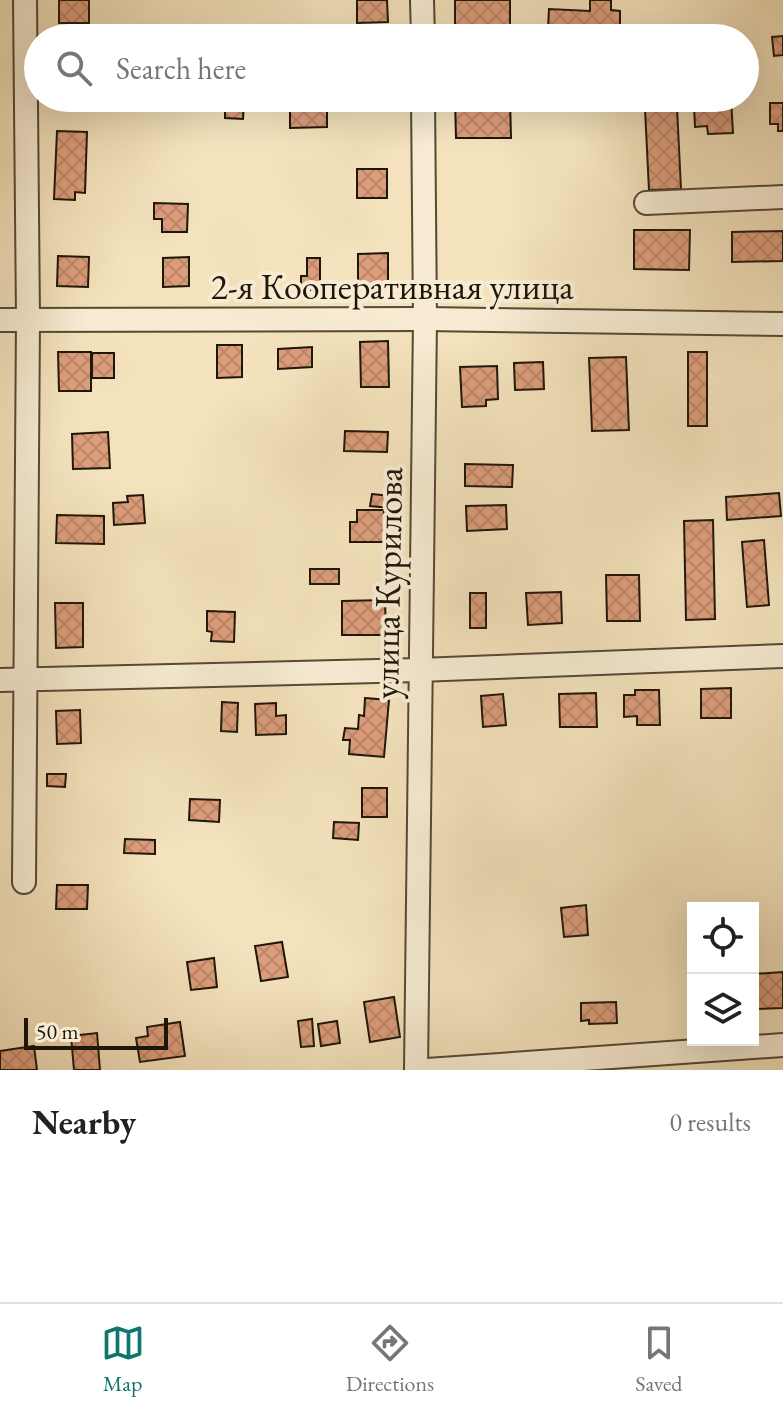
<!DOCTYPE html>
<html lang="en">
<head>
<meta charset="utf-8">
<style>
	body { margin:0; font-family:"EB Garamond",serif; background:#f2f2f2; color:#222 }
	.controls { position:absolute; right:24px; bottom:24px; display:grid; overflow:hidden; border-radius:0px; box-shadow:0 8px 32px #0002 }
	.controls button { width:72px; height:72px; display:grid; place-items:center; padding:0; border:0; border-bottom:2px solid #e0e0e0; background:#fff; color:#222; font:40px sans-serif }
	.scale { position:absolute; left:24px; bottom:20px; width:144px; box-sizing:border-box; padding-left:8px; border:4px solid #1f160a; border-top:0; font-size:22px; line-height:28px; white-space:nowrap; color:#1f160a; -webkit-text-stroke:6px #f7ecd3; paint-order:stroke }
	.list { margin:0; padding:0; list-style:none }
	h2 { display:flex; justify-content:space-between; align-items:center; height:104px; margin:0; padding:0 32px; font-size:34px }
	h2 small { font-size:26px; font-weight:400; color:#767676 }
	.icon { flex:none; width:44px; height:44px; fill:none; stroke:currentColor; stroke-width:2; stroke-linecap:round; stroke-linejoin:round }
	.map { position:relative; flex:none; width:783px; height:1070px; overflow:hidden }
	.search { position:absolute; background:#fff; box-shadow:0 8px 32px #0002; left:24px; right:24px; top:24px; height:88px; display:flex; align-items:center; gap:20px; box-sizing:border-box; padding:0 28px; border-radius:44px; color:#767676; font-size:30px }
	.sheet { height:232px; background:#fff }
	nav { display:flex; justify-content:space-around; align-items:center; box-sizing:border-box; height:112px; border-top:2px solid #e0e0e0; background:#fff; font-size:22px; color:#767676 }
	nav a { display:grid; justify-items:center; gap:4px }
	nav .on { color:#0f766e }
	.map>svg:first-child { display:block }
</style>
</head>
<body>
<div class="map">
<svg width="783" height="1070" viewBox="0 0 783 1070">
	<defs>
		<pattern id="building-cross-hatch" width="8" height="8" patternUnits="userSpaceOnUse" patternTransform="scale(2)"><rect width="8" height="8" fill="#dc9d7b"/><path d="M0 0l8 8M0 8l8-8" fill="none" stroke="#bc8669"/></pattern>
	</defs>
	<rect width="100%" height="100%" fill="#f3e2bc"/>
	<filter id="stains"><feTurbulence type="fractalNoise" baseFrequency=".0025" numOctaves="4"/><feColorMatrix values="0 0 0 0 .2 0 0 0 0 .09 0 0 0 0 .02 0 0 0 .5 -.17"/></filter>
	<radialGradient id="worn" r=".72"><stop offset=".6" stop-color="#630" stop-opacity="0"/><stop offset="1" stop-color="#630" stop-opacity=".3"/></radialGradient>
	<!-- building -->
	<g fill="url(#building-cross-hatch)" stroke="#1f160a" stroke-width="2">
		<rect x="59" y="0" width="30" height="23"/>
		<path d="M357,0H387L388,22L357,23Z"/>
		<rect x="455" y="0" width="55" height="38"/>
		<path d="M590,0H611V10L620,11V31L548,28L549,9L590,11Z"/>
		<path d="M783,36V55L774,56L772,37Z"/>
		<path d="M57,98H90L88,110L56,107Z"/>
		<path d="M455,98H510L511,138H456Z"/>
		<path d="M705,98H731L733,133L708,134L707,126L695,127L694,106L706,105Z"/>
		<path d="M225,101L244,102L243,119L225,118Z"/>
		<path d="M290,103H327V127L290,128Z"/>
		<path d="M770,103H783V131H778V124H770Z"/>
		<path d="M677,107L681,189L649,190L645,109Z"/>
		<path d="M57,131L87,132L85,193L75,192V200L54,199Z"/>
		<rect x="357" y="169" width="30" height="29"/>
		<path d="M154,203L188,204L187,232H162V219H154Z"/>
		<path d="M634,230H690L689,270L634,269Z"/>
		<path d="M783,231V261L732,262V232Z"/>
		<path d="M388,253V286H358V254Z"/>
		<path d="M58,256L89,257L88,287L57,286Z"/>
		<path d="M189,257V286L163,287V258Z"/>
		<path d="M307,258H320V290H301V276H307Z"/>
		<path d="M388,341L389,387H361L360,342Z"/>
		<path d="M217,345H242V377L217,378Z"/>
		<path d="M312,347V367L278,369V349Z"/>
		<path d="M58,352H91V391H59Z"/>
		<rect x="688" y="352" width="19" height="74"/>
		<rect x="92" y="353" width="22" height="25"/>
		<path d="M626,357L629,430L592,431L589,358Z"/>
		<path d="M543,362L544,389L515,390L514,363Z"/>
		<path d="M497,366L498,399L486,400V406L462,407L460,367Z"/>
		<path d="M345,431L388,432L387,452L344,451Z"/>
		<path d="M108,432L110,468L73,469L72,434Z"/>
		<path d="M465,464L513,465L512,487L465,486Z"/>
		<path d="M779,493L781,516L727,520L726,497Z"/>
		<path d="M372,494L391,496L390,508L370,506Z"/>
		<path d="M143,495L145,523L114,525L113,503L128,502L127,496Z"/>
		<path d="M506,505L507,529L467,531L466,506Z"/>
		<path d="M357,510H384V542H350V522H357Z"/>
		<path d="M57,515L104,516V544L56,543Z"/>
		<path d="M713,520L715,619L686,620L684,521Z"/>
		<path d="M764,540L769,605L747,607L742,542Z"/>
		<rect x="310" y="569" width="29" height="15"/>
		<path d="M606,575H639L640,621H607Z"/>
		<path d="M561,592L562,623L528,625L526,593Z"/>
		<rect x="470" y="593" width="16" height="35"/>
		<path d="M385,600L386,635H342V601Z"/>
		<path d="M55,603H83V647L56,648Z"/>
		<path d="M207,611L235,612L234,642L211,641L212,632L207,631Z"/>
		<path d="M731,688V718H701V689Z"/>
		<path d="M635,690H659L660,725H637V716L624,717V695H635Z"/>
		<path d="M596,693L597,727H560L559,694Z"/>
		<path d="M503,694L506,725L483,727L481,696Z"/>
		<path d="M365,698L389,700L384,757L349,754L350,740H343L345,728L358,729L359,715L364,716Z"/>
		<path d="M222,702L238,703L237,732L221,731Z"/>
		<path d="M276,703V716L286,715V734L256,735L255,704Z"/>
		<path d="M80,710L81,743L57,744L56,711Z"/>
		<path d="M47,774H66L65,787L47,786Z"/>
		<rect x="362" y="788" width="25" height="29"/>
		<path d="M190,799L220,800L219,822L189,820Z"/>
		<path d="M334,822L359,823L358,840L333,838Z"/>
		<path d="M125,839L155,840V854L124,853Z"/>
		<path d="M57,885H88L87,909H56Z"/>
		<path d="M586,905L588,935L564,937L561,908Z"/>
		<path d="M282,942L288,977L261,981L255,946Z"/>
		<path d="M214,958L217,987L191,990L187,962Z"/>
		<path d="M783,972V1008L753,1009V974Z"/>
		<path d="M394,997L400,1037L370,1042L364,1002Z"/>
		<path d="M616,1002L617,1023L589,1024V1020L581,1021V1003Z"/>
		<path d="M312,1019L314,1046L301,1047L298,1021Z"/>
		<path d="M337,1021L340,1043L321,1046L318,1024Z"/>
		<path d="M180,1022L185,1056L140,1062L136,1038L148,1036L147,1027Z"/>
		<path d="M97,1033L100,1070H74L71,1036Z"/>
		<path d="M34,1046L37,1070H0V1051Z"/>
	</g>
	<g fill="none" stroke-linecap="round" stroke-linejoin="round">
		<defs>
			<g id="minor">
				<path d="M422,0L423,38"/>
				<path d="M646,203L783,197"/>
				<path d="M0,320L425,319L783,324"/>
				<path d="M0,680L419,670L783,656"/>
				<path d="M24,882L28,319L25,0"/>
				<path d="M416,1070L425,319L423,98"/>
				<path d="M427,1070L783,1045"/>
			</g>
		</defs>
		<!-- minor casing -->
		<use href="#minor" stroke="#544936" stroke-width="26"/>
		<!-- minor -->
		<use href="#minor" stroke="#f7ecd3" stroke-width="22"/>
	</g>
	<g text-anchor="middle" stroke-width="8" stroke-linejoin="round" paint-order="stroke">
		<!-- street labels -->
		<g font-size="36" fill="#1f160a" stroke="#f7ecd3">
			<text x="392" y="299">2-я Кооперативная улица</text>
			<text transform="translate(387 583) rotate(-89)" y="13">улица Курилова</text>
		</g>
	</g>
	<rect width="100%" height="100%" filter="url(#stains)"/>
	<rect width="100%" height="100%" fill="url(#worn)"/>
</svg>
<div class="controls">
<button><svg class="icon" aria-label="locate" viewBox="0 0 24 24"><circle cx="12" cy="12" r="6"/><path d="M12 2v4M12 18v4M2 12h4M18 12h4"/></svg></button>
<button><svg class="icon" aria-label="layers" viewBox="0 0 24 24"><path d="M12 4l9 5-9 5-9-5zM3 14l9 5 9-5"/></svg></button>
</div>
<div class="scale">50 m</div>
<div class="search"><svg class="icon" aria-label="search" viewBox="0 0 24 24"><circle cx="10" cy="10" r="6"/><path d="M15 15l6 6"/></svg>Search here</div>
</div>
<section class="sheet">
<h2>Nearby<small>0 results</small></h2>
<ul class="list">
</ul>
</section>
<nav>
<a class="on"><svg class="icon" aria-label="map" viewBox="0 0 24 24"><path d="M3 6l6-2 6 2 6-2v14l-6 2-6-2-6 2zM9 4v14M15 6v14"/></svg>Map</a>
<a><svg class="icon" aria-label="directions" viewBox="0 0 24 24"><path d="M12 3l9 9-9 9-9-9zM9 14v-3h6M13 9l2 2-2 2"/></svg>Directions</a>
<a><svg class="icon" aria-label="saved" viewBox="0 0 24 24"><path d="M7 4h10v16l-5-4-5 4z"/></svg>Saved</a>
</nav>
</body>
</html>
